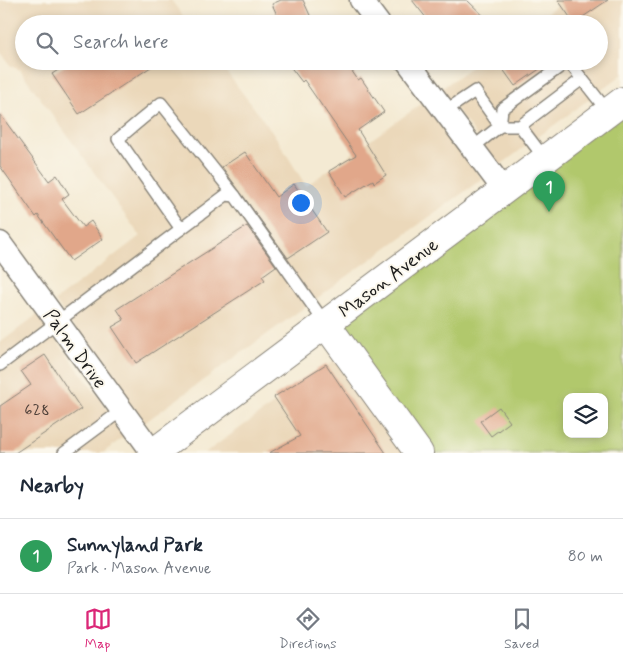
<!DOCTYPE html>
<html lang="en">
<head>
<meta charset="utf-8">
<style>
	body { margin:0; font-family:Mynerve,sans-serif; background:#f6f6f7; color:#1f2937 }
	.controls { position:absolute; right:15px; bottom:15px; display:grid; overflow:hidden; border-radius:10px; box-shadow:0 2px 8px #0003 }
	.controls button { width:45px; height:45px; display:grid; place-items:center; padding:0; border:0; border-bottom:1px solid #e0e1e3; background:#fff; color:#1f2937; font:25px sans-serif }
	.you { position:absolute; left:300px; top:202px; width:18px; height:18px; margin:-12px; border:4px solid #fff; border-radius:50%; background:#1a73e8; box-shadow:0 0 0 8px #1a73e833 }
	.badge { display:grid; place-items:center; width:32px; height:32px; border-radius:50%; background:#db2777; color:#fff; font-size:16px; font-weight:700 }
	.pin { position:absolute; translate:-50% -41px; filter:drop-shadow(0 1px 2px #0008) }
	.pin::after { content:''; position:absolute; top:26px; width:18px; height:15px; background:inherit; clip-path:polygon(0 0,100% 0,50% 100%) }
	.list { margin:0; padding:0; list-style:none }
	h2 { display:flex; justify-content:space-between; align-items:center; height:65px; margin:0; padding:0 20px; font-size:21px }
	h2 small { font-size:16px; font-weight:400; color:#747a83 }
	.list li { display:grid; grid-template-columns:32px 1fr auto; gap:15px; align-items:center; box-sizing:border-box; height:75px; padding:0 20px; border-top:1px solid #e0e1e3 }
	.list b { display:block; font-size:19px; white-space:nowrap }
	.list p { margin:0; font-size:16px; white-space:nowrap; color:#747a83 }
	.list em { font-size:16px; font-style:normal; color:#747a83 }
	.icon { flex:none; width:28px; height:28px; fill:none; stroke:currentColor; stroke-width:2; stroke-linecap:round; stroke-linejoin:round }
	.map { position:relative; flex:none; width:623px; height:453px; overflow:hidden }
	.search { position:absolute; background:#fff; box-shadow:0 2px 8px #0003; left:15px; right:15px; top:15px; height:55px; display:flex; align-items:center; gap:12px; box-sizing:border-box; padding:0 18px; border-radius:28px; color:#747a83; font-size:19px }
	.sheet { height:140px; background:#fff }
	nav { display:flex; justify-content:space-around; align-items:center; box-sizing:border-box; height:70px; border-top:1px solid #e0e1e3; background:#fff; font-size:14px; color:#747a83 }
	nav a { display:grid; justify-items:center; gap:2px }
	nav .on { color:#db2777 }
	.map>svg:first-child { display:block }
</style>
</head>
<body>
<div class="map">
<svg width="623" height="453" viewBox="0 0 623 453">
	<rect width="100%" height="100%" fill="#fbf7ec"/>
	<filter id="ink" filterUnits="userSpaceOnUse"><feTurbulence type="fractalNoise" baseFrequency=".02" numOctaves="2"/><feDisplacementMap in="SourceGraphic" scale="10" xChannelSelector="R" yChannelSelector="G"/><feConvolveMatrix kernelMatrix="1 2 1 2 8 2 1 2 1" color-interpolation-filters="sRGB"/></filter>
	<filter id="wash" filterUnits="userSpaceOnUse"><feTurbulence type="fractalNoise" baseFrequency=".0096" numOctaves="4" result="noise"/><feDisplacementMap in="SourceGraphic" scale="20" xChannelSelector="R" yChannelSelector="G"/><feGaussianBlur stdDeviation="1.12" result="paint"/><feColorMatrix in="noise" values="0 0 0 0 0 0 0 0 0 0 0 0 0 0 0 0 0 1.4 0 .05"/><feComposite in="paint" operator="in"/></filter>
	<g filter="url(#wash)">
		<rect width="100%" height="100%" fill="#f4ead3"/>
		<!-- built -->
		<g fill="#ebd8ba">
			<path d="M0,0H171L189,24H24V61H218L274,134L306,186L424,102L482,179L144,423L55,301L140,236L20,70L10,65L0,51Z"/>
			<path d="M552,0H623V74L499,166L441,89L479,61H599V24H532L556,6Z"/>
			<path d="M38,314L126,435L103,453H0V343Z"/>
			<path d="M337,359L406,453H205Z"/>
		</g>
		<!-- green -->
		<path fill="#b1c86c" stroke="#667244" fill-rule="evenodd" d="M623,101V453H419L325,323ZM567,397H604V434H567Z"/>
		<g id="blocks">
			<!-- building -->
			<g fill="#e1a78a">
				<path d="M281,0H303L314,24H281L272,4Z"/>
				<path d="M412,0H467L492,24H431Z"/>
				<path d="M558,0H608L574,23Z"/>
				<path d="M72,61H160L79,114L52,74Z"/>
				<path d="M286,61H345L358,80L361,78L384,112L358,130L386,175L374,183L373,180L345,197L329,171L356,155L304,80L302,82Z"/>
				<path d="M497,61H551L515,86Z"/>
				<path d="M0,114L49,181L57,175L69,194L62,199L83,227L91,221L103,239L71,261L38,215L36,217L0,166Z"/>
				<path d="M245,152L276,197L294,184L327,232L288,258L222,167Z"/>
				<path d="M247,226L276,266L262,276L265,280L136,363L112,327L124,320L117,309Z"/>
				<path d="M45,355L81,409L15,453H0V406L31,385L21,371Z"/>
				<path d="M326,364L386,453H269L300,436L274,397Z"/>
				<path d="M499,407L510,422L491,436L480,421Z"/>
			</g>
		</g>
	</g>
	<g filter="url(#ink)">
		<use href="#blocks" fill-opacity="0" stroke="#888378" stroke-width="1"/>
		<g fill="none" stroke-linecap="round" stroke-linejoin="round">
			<defs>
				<g id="lane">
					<path d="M445,111L475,91L500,126"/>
					<path d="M500,126L502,109L568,61L608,112"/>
					<path d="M520,126L545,159"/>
					<path d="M472,148L500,126H520L582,79"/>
					<path d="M181,229L118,139L161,103L235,196"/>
					<path d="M0,365L226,195L235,196L325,323"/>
					<path d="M64,453L122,410"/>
				</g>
				<g id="street">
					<path d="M361,0L379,24"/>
					<path d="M407,61L504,190"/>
					<path d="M0,243L153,453"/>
				</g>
				<g id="secondary">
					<path d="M325,323L419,453"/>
					<path d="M153,453L623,101"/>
				</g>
			</defs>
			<!-- lane casing -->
			<use href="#lane" stroke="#888378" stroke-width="14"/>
			<!-- street casing -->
			<use href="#street" stroke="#888378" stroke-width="25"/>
			<!-- secondary casing -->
			<use href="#secondary" stroke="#888378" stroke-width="30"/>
			<!-- lane -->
			<use href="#lane" stroke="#fff" stroke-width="11"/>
			<!-- street -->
			<use href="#street" stroke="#fff" stroke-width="22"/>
			<!-- secondary -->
			<use href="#secondary" stroke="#fff" stroke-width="28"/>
		</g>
	</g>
	<g text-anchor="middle" stroke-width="4" stroke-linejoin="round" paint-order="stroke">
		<!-- number labels -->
		<g font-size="16" fill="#4d3f38">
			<text x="37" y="415">628</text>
		</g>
		<!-- street labels -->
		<g font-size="19" fill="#1c1c1c" stroke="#fbf7ec">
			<text transform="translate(388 277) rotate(-37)" y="7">Mason Avenue</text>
			<text transform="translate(76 348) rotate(54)" y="7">Palm Drive</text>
		</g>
	</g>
</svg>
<div class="controls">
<button><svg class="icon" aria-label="layers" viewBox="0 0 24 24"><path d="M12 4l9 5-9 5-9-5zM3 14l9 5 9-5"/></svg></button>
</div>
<div class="you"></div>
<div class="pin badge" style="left:549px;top:212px;background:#2e9e5b">1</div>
<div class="search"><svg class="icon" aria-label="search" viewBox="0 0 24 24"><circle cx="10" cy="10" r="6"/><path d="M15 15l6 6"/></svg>Search here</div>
</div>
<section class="sheet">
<h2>Nearby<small></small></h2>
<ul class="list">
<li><span class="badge" style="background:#2e9e5b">1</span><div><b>Sunnyland Park</b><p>Park · Mason Avenue</p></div><em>80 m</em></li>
</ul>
</section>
<nav>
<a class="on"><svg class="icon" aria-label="map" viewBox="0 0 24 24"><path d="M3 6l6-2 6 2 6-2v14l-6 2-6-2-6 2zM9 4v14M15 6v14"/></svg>Map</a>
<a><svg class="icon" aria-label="directions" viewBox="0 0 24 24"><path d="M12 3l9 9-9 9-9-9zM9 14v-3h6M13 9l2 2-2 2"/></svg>Directions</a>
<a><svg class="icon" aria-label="saved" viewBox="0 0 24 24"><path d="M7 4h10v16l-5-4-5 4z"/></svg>Saved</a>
</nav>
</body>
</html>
